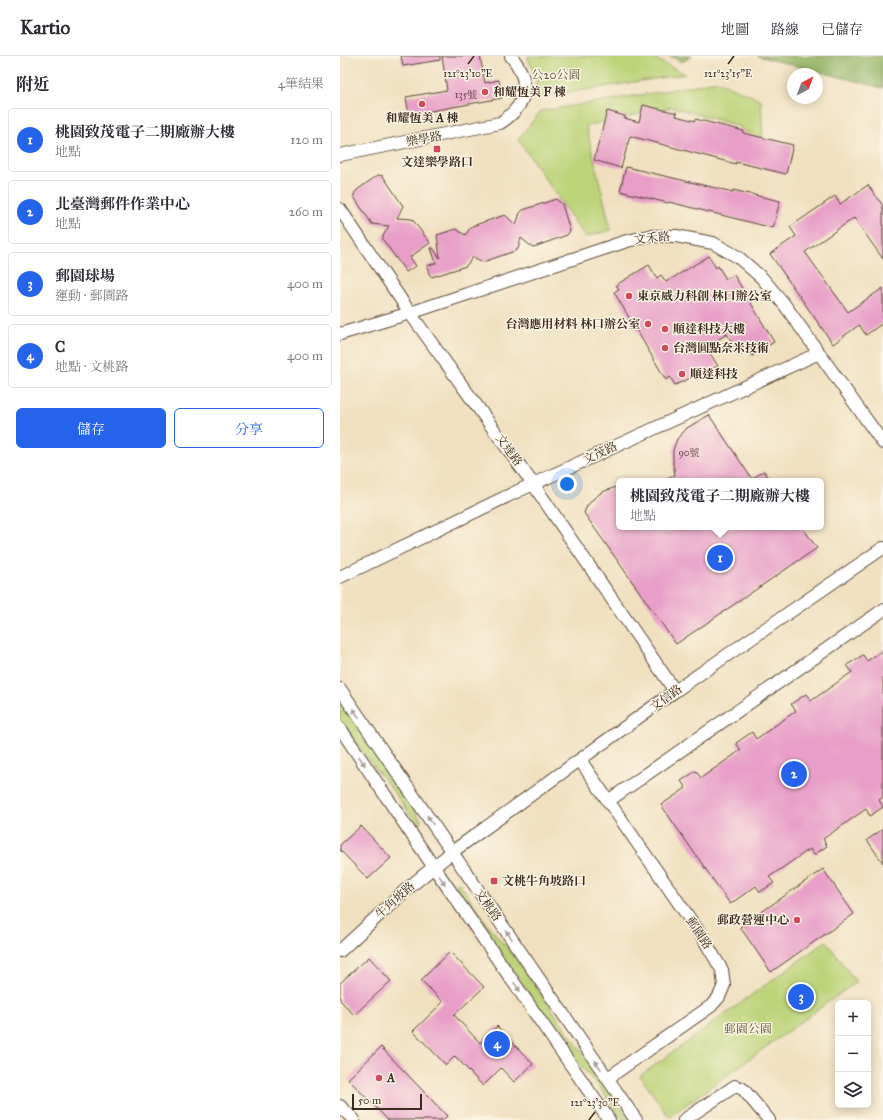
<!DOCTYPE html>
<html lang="zh-TW">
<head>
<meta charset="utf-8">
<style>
	body { margin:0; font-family:"IM FELL Great Primer","Noto Serif TC",serif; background:#f7f7f7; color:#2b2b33 }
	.controls { position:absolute; right:12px; bottom:12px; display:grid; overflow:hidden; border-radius:6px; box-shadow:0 2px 10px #0003 }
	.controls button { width:36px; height:36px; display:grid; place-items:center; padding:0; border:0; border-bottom:1px solid #e1e1e2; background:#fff; color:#2b2b33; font:20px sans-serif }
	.compass { position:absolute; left:447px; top:12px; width:36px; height:36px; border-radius:50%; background:#fff; box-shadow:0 2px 10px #0003; rotate:41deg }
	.scale { position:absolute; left:12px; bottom:10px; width:70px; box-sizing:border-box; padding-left:4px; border:2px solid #3b2a1e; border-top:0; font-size:11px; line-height:14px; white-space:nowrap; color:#3b2a1e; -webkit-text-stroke:3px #fcf5e5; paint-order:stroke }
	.you { position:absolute; left:227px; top:428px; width:14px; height:14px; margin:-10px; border:3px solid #fff; border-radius:50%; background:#1a73e8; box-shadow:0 0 0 6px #1a73e833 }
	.badge { display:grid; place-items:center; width:26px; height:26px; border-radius:50%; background:#2563eb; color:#fff; font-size:13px; font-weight:700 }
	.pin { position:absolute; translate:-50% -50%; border:2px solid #fff; box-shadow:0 1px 4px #0006 }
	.popup { position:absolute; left:276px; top:422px; width:208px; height:52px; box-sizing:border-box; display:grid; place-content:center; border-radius:6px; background:#fff; filter:drop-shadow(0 1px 3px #0005); font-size:13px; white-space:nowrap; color:#7c7c81 }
	.popup b { font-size:15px; color:#2b2b33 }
	.popup::after { content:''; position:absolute; left:50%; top:100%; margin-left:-8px; border:8px solid transparent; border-top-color:#fff }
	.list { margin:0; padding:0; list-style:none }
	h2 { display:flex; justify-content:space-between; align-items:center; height:52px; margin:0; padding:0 16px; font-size:17px }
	h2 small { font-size:13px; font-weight:400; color:#7c7c81 }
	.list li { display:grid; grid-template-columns:26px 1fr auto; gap:12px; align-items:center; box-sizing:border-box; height:64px; margin:0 8px 8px; padding:0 8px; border:1px solid #e1e1e2; border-radius:6px }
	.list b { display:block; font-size:15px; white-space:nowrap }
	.list p { margin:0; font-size:13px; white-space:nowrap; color:#7c7c81 }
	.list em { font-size:13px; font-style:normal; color:#7c7c81 }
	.actions { display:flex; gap:8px; padding:12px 16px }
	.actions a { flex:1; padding:9px 0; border:1px solid #2563eb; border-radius:6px; text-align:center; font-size:14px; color:#2563eb }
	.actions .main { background:#2563eb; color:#fff }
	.icon { flex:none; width:22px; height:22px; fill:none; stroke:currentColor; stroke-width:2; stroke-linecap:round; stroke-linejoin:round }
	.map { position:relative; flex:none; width:543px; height:1064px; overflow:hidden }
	header { display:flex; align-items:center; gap:24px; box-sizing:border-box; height:56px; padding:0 20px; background:#fff; border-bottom:1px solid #e1e1e2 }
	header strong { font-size:19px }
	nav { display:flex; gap:22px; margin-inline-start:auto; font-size:14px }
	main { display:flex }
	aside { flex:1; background:#fff }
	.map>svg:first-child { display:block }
</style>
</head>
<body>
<header>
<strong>Kartio</strong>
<nav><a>地圖</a><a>路線</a><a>已儲存</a></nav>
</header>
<main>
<aside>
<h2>附近<small>4筆結果</small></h2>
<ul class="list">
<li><span class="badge">1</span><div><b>桃園致茂電子二期廠辦大樓</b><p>地點</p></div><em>120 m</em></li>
<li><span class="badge">2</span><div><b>北臺灣郵件作業中心</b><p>地點</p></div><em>260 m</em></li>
<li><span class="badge">3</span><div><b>郵園球場</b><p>運動 · 郵園路</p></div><em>400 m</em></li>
<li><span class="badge">4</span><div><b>C</b><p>地點 · 文桃路</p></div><em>400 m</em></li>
</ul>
<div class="actions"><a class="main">儲存</a><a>分享</a></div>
</aside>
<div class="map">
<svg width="543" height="1064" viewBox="0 0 543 1064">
	<rect width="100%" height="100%" fill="#fcf5e5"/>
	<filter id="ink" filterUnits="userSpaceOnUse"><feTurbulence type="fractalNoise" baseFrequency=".025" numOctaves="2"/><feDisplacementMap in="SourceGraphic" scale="8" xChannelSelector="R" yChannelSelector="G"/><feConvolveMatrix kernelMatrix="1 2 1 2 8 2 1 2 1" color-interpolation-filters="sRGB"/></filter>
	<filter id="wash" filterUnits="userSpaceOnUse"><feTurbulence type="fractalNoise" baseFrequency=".012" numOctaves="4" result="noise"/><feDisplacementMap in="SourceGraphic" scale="16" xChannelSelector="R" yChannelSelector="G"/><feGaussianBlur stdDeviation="0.9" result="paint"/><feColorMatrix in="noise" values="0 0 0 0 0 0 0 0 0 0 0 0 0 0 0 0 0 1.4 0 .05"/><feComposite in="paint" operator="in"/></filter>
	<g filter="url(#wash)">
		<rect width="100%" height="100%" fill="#f0e0c0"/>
		<!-- green -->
		<g fill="#bcd378" stroke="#7c7e4b">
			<path d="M187,0H309L345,18L194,42L197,22Z"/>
			<path d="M377,25L421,44L423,88L398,70L332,51L246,70L271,174L245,181L178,83L201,55L319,36Z"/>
			<path d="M0,644L82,766L78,769L51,732L22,696L0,664Z"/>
			<path d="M119,827L150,872L177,904L290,1064H283L257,1028L232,1000L115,830Z"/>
			<path d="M486,885L516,926L329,1061L300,1020Z"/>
		</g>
		<!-- forest -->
		<g fill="#95b568" stroke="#687043">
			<path d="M329,0H352L342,6Z"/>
			<path d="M418,0H543V32Z"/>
		</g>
		<g id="blocks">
			<!-- building -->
			<g fill="#e89ec8">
				<path d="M61,0H100V4L63,10Z"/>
				<path d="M102,0H140L145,27L159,24L162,42L69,59L66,41L107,34Z"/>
				<path d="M303,49L337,57L336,60L355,65V63L404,75L403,77L453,89L446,118L396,106V108L290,80L281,112L254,104L267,55L285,60L284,62L299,66Z"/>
				<path d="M286,111L393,136V134L440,145L433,172L329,146L328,147L280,135Z"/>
				<path d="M38,119L43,120L63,150L57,162L72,163L90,187L70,201L76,210L66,216L43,184V180L49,170L32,168L14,141V138L17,134Z"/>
				<path d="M528,129L543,150V203L514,162L465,196L508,256L543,232V267L526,279L519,269L493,288L430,198L456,180L450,171L495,140L500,148Z"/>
				<path d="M216,143L222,148L230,175L227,179L194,191L191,190L181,182L178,193L175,195L143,206L133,201L126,210L92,221L89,218L87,210L96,207L91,192H93L100,202L97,179L116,173L125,179L132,170L165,159L176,169L180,157L183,154Z"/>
				<path d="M369,200L376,212L378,210L386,223L394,219L434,286L412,300L407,293L399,298L387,278L366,291L378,310L335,329L330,321L326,324L274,236L279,233L276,229L309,209L317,222L321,219L326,226Z"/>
				<path d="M369,359L412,423L424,415L431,425H324L335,419L333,408V394L337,383L347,372Z"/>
				<path d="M279,430V471H462L477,492L336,588L244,457L247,450L254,442L262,436Z"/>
				<path d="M543,594V741L539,744L543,751L530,760L526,753L483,783L487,790L474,799L470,793L429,821L434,827L420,836L416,830L390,848L321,749L346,732L341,725L356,715L361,722L401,694L396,687L412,676L416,683L456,655L451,648L466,638L471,645L512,616L507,609L523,599L527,605Z"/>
				<path d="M21,770L51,802L28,823L0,794V789Z"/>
				<path d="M543,773V807L527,784Z"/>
				<path d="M483,813L514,858L431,916L400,871Z"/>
				<path d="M110,896L144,931L114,959L140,987L157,970L193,1008L174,1026L161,1012L143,1030L115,1000L106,1009L73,975L103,946L81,924Z"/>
				<path d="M29,901L51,925L14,959L0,944V927Z"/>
				<path d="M41,991L107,1060L103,1064H48L8,1023Z"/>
			</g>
		</g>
	</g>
	<g filter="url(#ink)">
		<use href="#blocks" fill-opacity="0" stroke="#564536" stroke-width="1"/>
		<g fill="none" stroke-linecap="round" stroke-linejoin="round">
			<defs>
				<g id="minor">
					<path d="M0,99L160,67C188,49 192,26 171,0"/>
					<path d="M0,153L70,257L193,428L335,635"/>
					<path d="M0,278L70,257L287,185L309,180H336L373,187L398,201L422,222L444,248L543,387"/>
					<path d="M0,521L178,435L479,297"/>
					<path d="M0,633L296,1064"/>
					<path d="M0,672L93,810L269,1064"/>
					<path d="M240,704L363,882L382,914L384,929L379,941L371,950L268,1022"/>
					<path d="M268,745L543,554"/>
					<path d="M0,895L67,833L112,796L335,635L543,492"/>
					<path d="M0,1050L14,1064"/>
					<path d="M344,1064L395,1030L403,1033L429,1064"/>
				</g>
			</defs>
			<!-- minor casing -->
			<use href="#minor" stroke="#564536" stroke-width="14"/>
			<!-- minor -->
			<use href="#minor" stroke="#fff" stroke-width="12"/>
		</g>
		<!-- one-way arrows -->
		<defs><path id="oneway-solid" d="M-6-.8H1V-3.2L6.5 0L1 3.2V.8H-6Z"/></defs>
		<g fill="#a79f9a">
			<use href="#oneway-solid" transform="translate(16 657) rotate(-125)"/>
			<use href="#oneway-solid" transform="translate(22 705) rotate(56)"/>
			<use href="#oneway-solid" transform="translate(90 764) rotate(-124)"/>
			<use href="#oneway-solid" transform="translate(102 824) rotate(55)"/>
			<use href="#oneway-solid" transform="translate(169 879) rotate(-125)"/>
			<use href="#oneway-solid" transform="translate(177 931) rotate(55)"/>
			<use href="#oneway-solid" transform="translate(258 1009) rotate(-125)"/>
		</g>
	</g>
	<!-- ticks -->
	<path fill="none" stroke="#3b2a1e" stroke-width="1.5" d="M128,8L134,0M388,8L394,0M249,1064L255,1056"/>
	<!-- markers -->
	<g fill="#d1495b" stroke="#fcf5e5" stroke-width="1.5">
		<circle cx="145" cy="36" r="4"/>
		<circle cx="82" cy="48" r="4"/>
		<rect x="93" y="89" width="8" height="8" rx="2"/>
		<circle cx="289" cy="240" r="4"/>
		<circle cx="308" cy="268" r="4"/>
		<circle cx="325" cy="273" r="4"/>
		<circle cx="325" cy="292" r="4"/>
		<circle cx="342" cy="318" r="4"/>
		<rect x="150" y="821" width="8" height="8" rx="2"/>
		<circle cx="457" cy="864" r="4"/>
		<circle cx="39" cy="1022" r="4"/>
	</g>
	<g text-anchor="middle" stroke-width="3" stroke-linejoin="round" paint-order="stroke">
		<!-- number labels -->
		<g font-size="10" fill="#664748">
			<text x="126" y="42">135號</text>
			<text x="349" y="400">90號</text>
		</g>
		<!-- park labels -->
		<g font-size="12" fill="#5b5434" stroke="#fcf5e5">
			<text x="216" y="23">公20公園</text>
			<text x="408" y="977">郵園公園</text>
		</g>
		<!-- poi labels -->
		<g font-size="12" font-weight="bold" fill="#3b2a1e" stroke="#fcf5e5" text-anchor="start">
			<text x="153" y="40">和耀恆美 F 棟</text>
			<text x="82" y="66" text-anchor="middle">和耀恆美 A 棟</text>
			<text x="97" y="110" text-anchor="middle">文達樂學路口</text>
			<text x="297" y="244">東京威力科創 林口辦公室</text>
			<text x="300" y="272" text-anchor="end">台灣應用材料 林口辦公室</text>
			<text x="333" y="277">順達科技大樓</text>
			<text x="333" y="296">台灣圓點奈米技術</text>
			<text x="350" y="322">順達科技</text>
			<text x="162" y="829">文桃牛角坡路口</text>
			<text x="449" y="868" text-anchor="end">郵政營運中心</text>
			<text x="47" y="1026">A</text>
		</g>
		<!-- street labels -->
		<g font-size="12" fill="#3b2a1e" stroke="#fcf5e5">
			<text transform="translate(84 83) rotate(-11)" y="4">樂學路</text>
			<text transform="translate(312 182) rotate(-6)" y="4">文禾路</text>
			<text transform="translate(169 394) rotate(54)" y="4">文達路</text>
			<text transform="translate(260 397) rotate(-25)" y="4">文茂路</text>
			<text transform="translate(326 642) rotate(-36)" y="4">文信路</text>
			<text transform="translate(55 844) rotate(-42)" y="4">牛角坡路</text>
			<text transform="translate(148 849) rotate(55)" y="4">文桃路</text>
			<text transform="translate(359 877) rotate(56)" y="4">郵園路</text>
		</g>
	</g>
	<g font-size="10" text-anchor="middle" fill="#3b2a1e" stroke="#fcf5e5" stroke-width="3" stroke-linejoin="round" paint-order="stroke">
		<text x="128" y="21">121°23'10"E</text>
		<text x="388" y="21">121°23'15"E</text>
		<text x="255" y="1050">121°23'30"E</text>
	</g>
</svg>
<div class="controls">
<button>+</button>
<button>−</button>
<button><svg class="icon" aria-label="layers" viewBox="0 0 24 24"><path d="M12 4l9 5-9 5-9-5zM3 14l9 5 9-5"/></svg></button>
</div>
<svg class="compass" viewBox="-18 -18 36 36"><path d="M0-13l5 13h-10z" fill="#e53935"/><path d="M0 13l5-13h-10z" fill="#7c7c81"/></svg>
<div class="scale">50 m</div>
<div class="you"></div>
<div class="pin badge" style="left:380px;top:502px">1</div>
<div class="popup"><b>桃園致茂電子二期廠辦大樓</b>地點</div>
<div class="pin badge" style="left:454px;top:718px">2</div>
<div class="pin badge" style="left:461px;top:941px">3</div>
<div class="pin badge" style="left:157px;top:988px">4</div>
</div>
</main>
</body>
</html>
